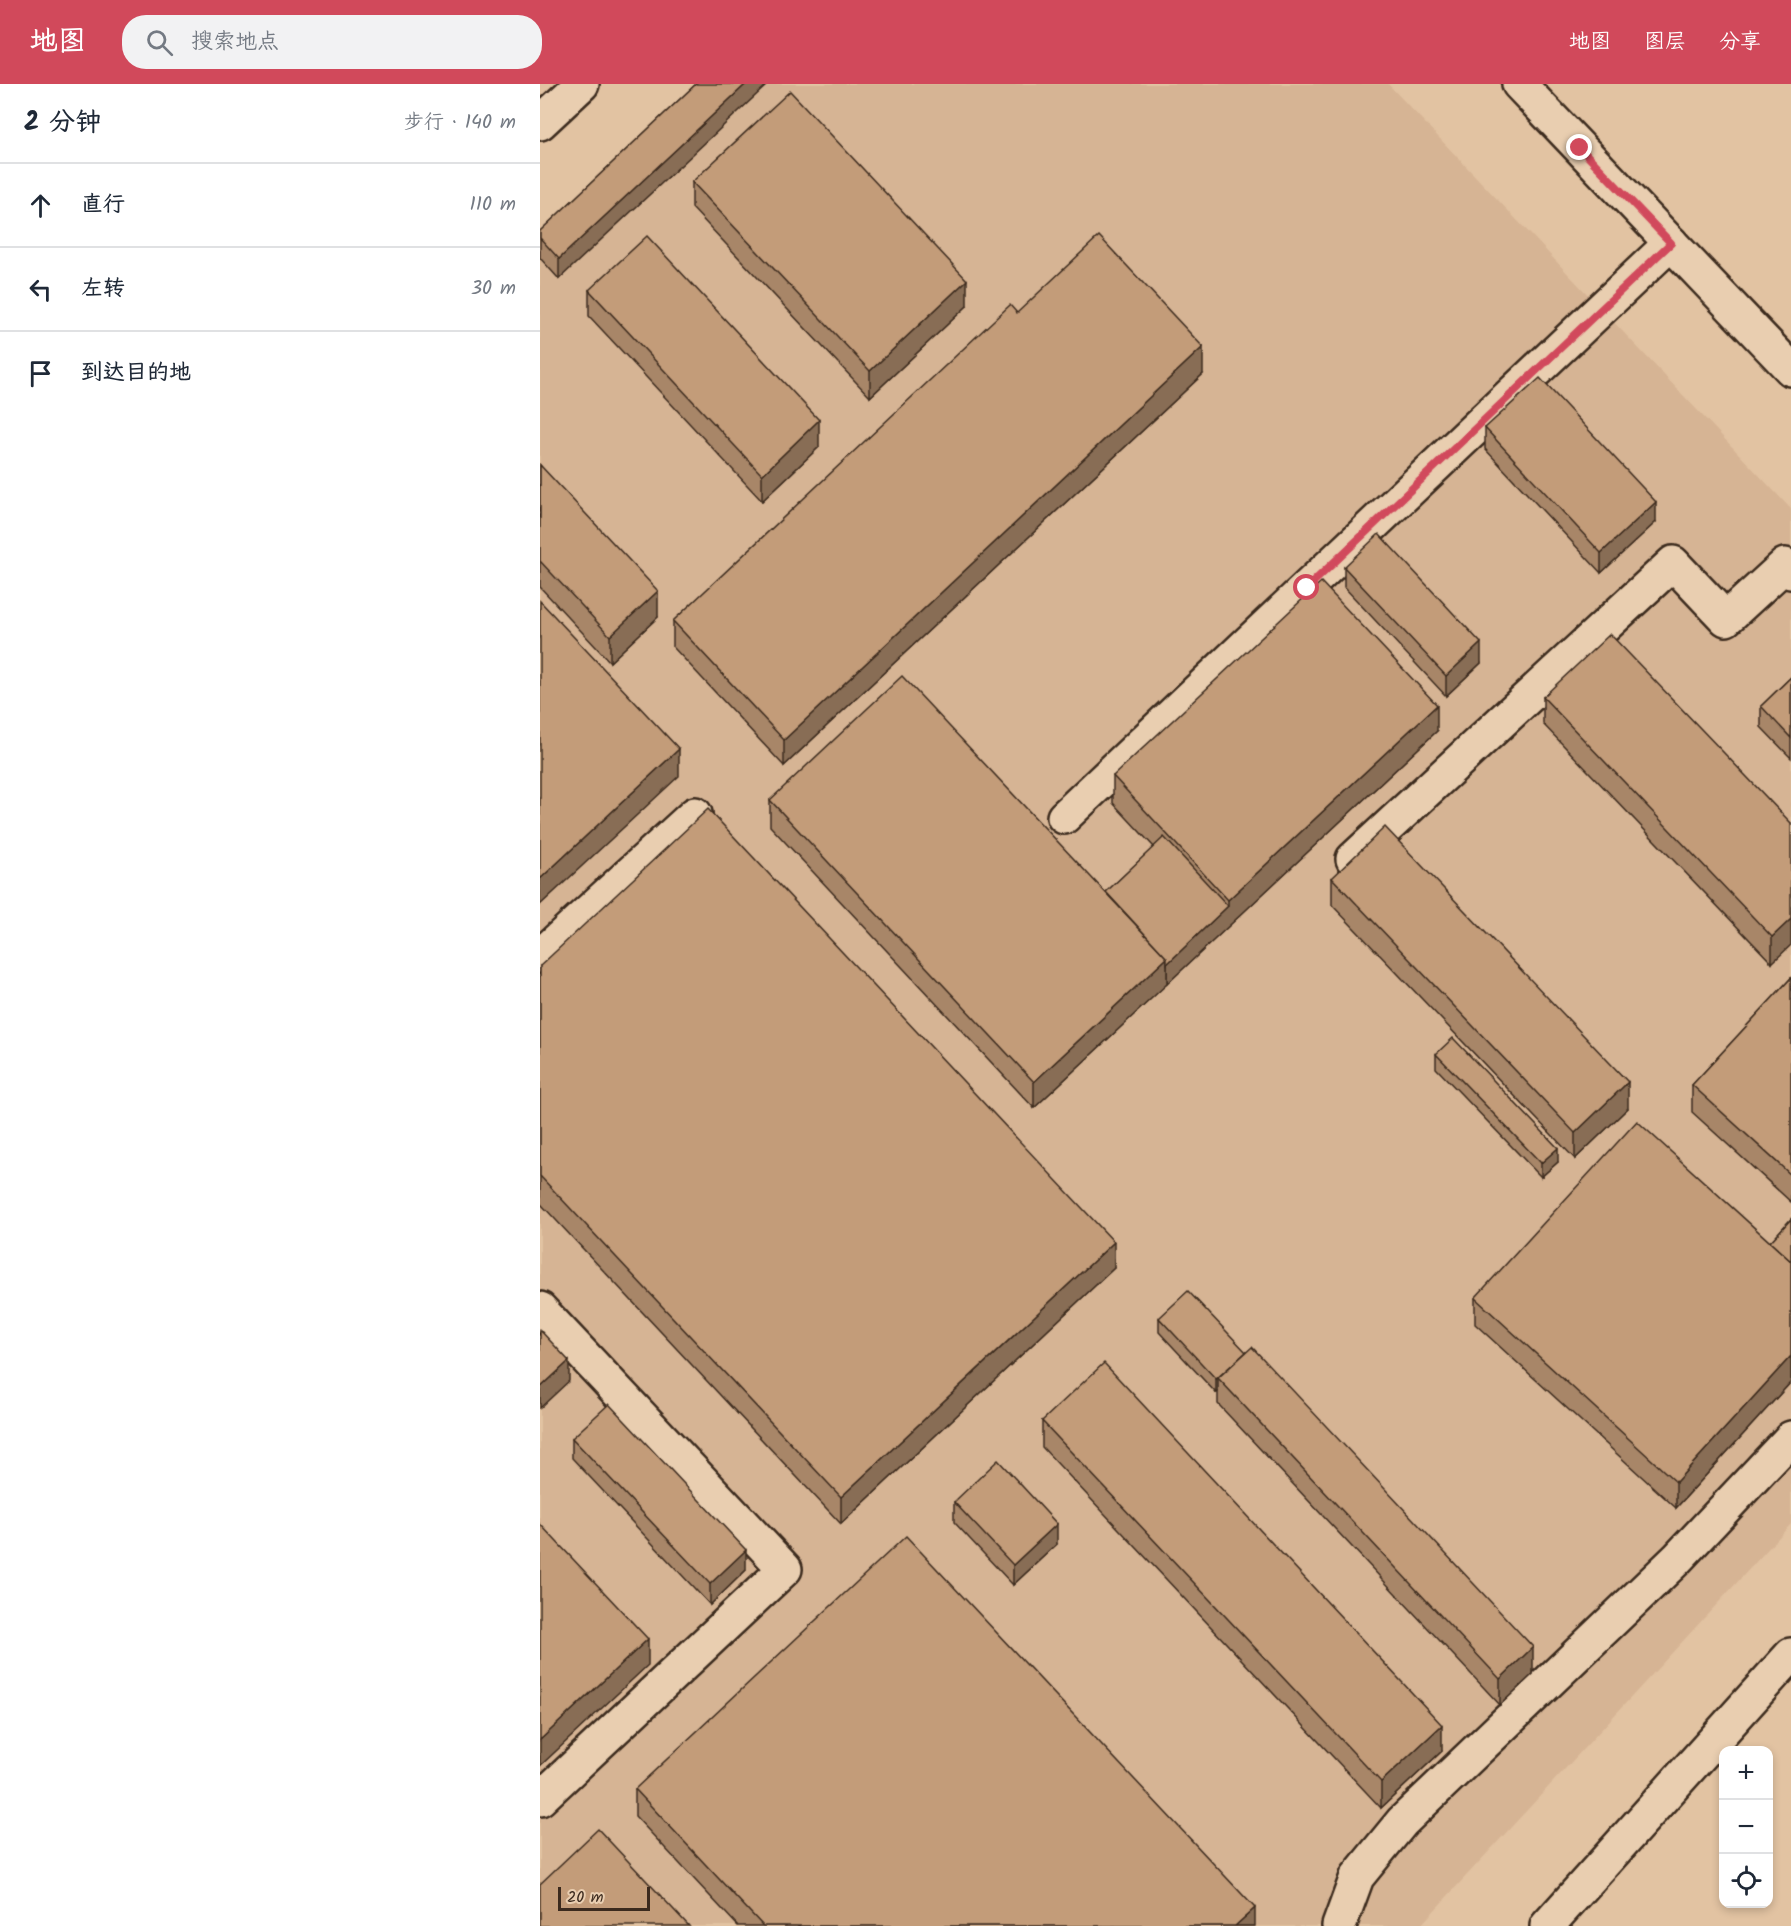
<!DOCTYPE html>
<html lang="zh">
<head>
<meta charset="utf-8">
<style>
	body { margin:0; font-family:Kalam,"LXGW WenKai TC",sans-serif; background:#f2f2f3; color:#1f2937 }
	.controls { position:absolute; right:18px; bottom:18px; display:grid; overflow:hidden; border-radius:12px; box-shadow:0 3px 9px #0003 }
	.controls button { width:54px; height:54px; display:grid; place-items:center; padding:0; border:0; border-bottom:2px solid #e0e1e3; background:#fff; color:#1f2937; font:30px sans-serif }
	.scale { position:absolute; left:18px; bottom:15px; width:92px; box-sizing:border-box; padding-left:6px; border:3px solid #3b2a1e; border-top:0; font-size:16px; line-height:21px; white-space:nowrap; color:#3b2a1e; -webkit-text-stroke:4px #e9ceb0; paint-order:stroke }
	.stop { position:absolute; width:18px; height:18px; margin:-14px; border:4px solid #d1495b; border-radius:50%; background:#fff }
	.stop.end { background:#d1495b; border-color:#fff; box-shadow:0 2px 6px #0008 }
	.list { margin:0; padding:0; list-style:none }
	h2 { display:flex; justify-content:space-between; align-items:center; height:78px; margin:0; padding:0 24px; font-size:26px }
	h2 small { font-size:20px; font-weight:400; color:#747a83 }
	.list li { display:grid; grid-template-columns:39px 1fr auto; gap:18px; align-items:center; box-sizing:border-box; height:84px; padding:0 24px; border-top:2px solid #e0e1e3 }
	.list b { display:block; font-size:22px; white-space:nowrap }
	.list em { font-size:20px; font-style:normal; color:#747a83 }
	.icon { flex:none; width:33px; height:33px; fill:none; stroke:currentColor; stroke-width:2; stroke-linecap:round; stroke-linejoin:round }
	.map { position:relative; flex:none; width:1251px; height:1842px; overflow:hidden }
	header { display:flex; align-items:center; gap:36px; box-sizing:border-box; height:84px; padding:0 30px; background:#d1495b; color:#fff }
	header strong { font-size:28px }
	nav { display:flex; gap:33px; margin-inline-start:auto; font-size:21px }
	.search { width:420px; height:54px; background:#f2f2f3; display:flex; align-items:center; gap:15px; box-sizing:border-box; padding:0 21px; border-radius:24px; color:#747a83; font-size:22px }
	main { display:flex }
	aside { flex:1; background:#fff }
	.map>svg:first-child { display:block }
</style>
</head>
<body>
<header>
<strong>地图</strong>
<div class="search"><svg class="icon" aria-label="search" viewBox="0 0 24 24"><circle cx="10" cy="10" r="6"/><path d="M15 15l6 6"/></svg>搜索地点</div>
<nav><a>地图</a><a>图层</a><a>分享</a></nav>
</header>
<main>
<aside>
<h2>2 分钟<small>步行 · 140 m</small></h2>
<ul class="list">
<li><svg class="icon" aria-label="ahead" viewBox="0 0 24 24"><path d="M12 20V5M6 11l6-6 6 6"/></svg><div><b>直行</b></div><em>110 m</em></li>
<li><svg class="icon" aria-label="left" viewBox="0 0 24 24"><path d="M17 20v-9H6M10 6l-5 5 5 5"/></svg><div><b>左转</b></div><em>30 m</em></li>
<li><svg class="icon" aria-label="arrive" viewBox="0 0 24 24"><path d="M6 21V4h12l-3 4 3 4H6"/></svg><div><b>到达目的地</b></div></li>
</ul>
</aside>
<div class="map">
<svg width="1251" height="1842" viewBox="0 0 1251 1842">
	<rect width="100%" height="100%" fill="#e2c3a2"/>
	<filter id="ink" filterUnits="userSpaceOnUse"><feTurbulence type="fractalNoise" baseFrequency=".0167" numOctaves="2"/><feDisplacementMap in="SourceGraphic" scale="12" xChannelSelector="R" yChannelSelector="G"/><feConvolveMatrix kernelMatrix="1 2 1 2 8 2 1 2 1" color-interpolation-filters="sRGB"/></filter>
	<g filter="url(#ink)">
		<!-- built -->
		<path fill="#d6b494" d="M169,0H848L1251,425V1440L880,1842H0V157Z"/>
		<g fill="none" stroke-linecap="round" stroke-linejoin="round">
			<defs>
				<g id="minor">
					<path d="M979,0L1251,285"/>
					<path d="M0,39L42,0"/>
					<path d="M524,733L1131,159"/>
					<path d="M813,775L1133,479L1186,535L1245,481L1251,488"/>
					<path d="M0,872L155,730"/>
					<path d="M0,1225L245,1485L0,1715"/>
					<path d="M799,1842L817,1793L862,1738L1137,1475L1251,1354"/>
					<path d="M1007,1842L1251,1571"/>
				</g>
			</defs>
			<!-- minor casing -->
			<use href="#minor" stroke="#3b2a1e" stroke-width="38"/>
			<!-- minor -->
			<use href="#minor" stroke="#e9ceb0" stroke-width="33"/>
		</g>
		<!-- wall -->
		<g fill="#a88668" stroke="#3b2a1e" stroke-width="1.5">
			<path d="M156,0L19,195L0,174V147Z"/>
			<path d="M152,98L427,222L330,313L152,124Z"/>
			<path d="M49,206L279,363L222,417L49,232Z"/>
			<path d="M477,229L663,290L244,682L133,563V537Z"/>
			<path d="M945,344L1116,438L1061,489L945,365Z"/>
			<path d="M0,381L118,533L70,578L0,503Z"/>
			<path d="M804,483L941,579L906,612L804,503Z"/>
			<path d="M1251,593V674L1221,643V622Z"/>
			<path d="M1003,613L1251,739L1232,879L1003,640Z"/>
			<path d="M897,647L494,1024L230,742V716L566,808L614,763L573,719V692Z"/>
			<path d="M792,794L1088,1024L1035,1075L792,821Z"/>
			<path d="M0,882L574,1184L301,1440L0,1119Z"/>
			<path d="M1251,894V1118L1152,1028V1001Z"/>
			<path d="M896,970L1018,1078L1001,1093L896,984Z"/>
			<path d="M1251,1135V1298L1136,1424L935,1240V1214L1230,1158Z"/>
			<path d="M619,1234L993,1590L960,1621L678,1320V1308L676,1309L619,1248Z"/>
			<path d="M502,1337L902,1667L841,1724L502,1363Z"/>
			<path d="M32,1354L206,1486L170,1521L32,1374Z"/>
			<path d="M414,1418L517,1460L473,1501L414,1438Z"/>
			<path d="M95,1705L715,1842H198L95,1732Z"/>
		</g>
		<!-- shaded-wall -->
		<g fill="#886d55" stroke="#3b2a1e" stroke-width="1.5">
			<path d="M206,0H228L19,195V175Z"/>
			<path d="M427,196V222L330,313V287Z"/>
			<path d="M663,263V290L244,682V656Z"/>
			<path d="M279,336V363L222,417V391Z"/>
			<path d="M1116,418V438L1061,489V469Z"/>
			<path d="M118,507V533L70,578V552Z"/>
			<path d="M941,559V579L906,612V592Z"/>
			<path d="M897,621V647L627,900V880L688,822V816Z"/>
			<path d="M139,665V692L0,821V795Z"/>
			<path d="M1251,835V861L1232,879V853Z"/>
			<path d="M627,874V900L494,1024V998Z"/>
			<path d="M1088,998V1024L1035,1075V1049Z"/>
			<path d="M1018,1064V1078L1001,1093V1079Z"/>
			<path d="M574,1158V1184L301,1440V1413Z"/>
			<path d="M1251,1272V1298L1136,1424V1398Z"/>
			<path d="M29,1277V1297L0,1324V1304Z"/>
			<path d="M678,1294V1308L676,1309V1295Z"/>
			<path d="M517,1440V1460L473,1501V1481Z"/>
			<path d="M206,1466V1486L170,1521V1500Z"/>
			<path d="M108,1555V1581L0,1682V1656Z"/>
			<path d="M993,1563V1590L960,1621V1595Z"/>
			<path d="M902,1641V1667L841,1724V1698Z"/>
			<path d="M715,1824V1842H695Z"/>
		</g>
		<!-- building -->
		<g fill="#c39c79" stroke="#3b2a1e" stroke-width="1.5">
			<path d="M156,0H206L19,175L0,154V147Z"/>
			<path d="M250,7L427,196L330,287L152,98Z"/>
			<path d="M107,152L279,336L222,391L49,206Z"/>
			<path d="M559,152L663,263L244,656L133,537L470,221L477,229Z"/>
			<path d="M1000,294L1116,418L1061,469L945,344Z"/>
			<path d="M0,381L118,507L70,552L0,477Z"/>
			<path d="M839,450L941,559L906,592L804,483Z"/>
			<path d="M781,498L897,621L688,816L573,692Z"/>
			<path d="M0,517L139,665L0,795Z"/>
			<path d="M1070,550L1251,739V835L1232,853L1003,613Z"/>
			<path d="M362,592L627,874L494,998L230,716Z"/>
			<path d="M1251,593V654L1221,622Z"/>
			<path d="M168,725L574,1158L301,1413L0,1092V882Z"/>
			<path d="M845,743L1088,998L1035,1049L792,794Z"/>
			<path d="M624,753L688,822L627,880V874L566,808Z"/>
			<path d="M1251,894V1091L1152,1001Z"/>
			<path d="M913,954L1018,1064L1001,1079L896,970Z"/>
			<path d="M1097,1037L1251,1177V1272L1136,1398L935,1214Z"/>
			<path d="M1251,1135V1177L1230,1158Z"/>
			<path d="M648,1207L706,1268L676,1295L619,1234Z"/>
			<path d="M0,1246L29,1277L0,1304Z"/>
			<path d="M712,1263L993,1563L960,1595L678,1294Z"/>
			<path d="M564,1279L902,1641L841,1698L502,1337Z"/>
			<path d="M69,1320L206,1466L170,1500L32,1354Z"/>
			<path d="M458,1376L517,1440L473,1481L414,1418Z"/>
			<path d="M0,1440L108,1555L0,1656Z"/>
			<path d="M366,1452L715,1824L695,1842H223L95,1705Z"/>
			<path d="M58,1745L149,1842H0V1800Z"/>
		</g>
	</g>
	<g fill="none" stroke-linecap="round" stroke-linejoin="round" filter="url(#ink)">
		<!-- route -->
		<path stroke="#d1495b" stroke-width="8" d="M767,504L1131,159L1040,64"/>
	</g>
</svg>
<div class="controls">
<button>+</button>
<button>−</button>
<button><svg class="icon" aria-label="locate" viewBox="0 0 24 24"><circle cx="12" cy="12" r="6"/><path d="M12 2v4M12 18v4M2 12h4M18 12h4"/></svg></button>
</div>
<div class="scale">20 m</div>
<div class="stop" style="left:767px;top:504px"></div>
<div class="stop end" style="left:1040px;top:64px"></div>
</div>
</main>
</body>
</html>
